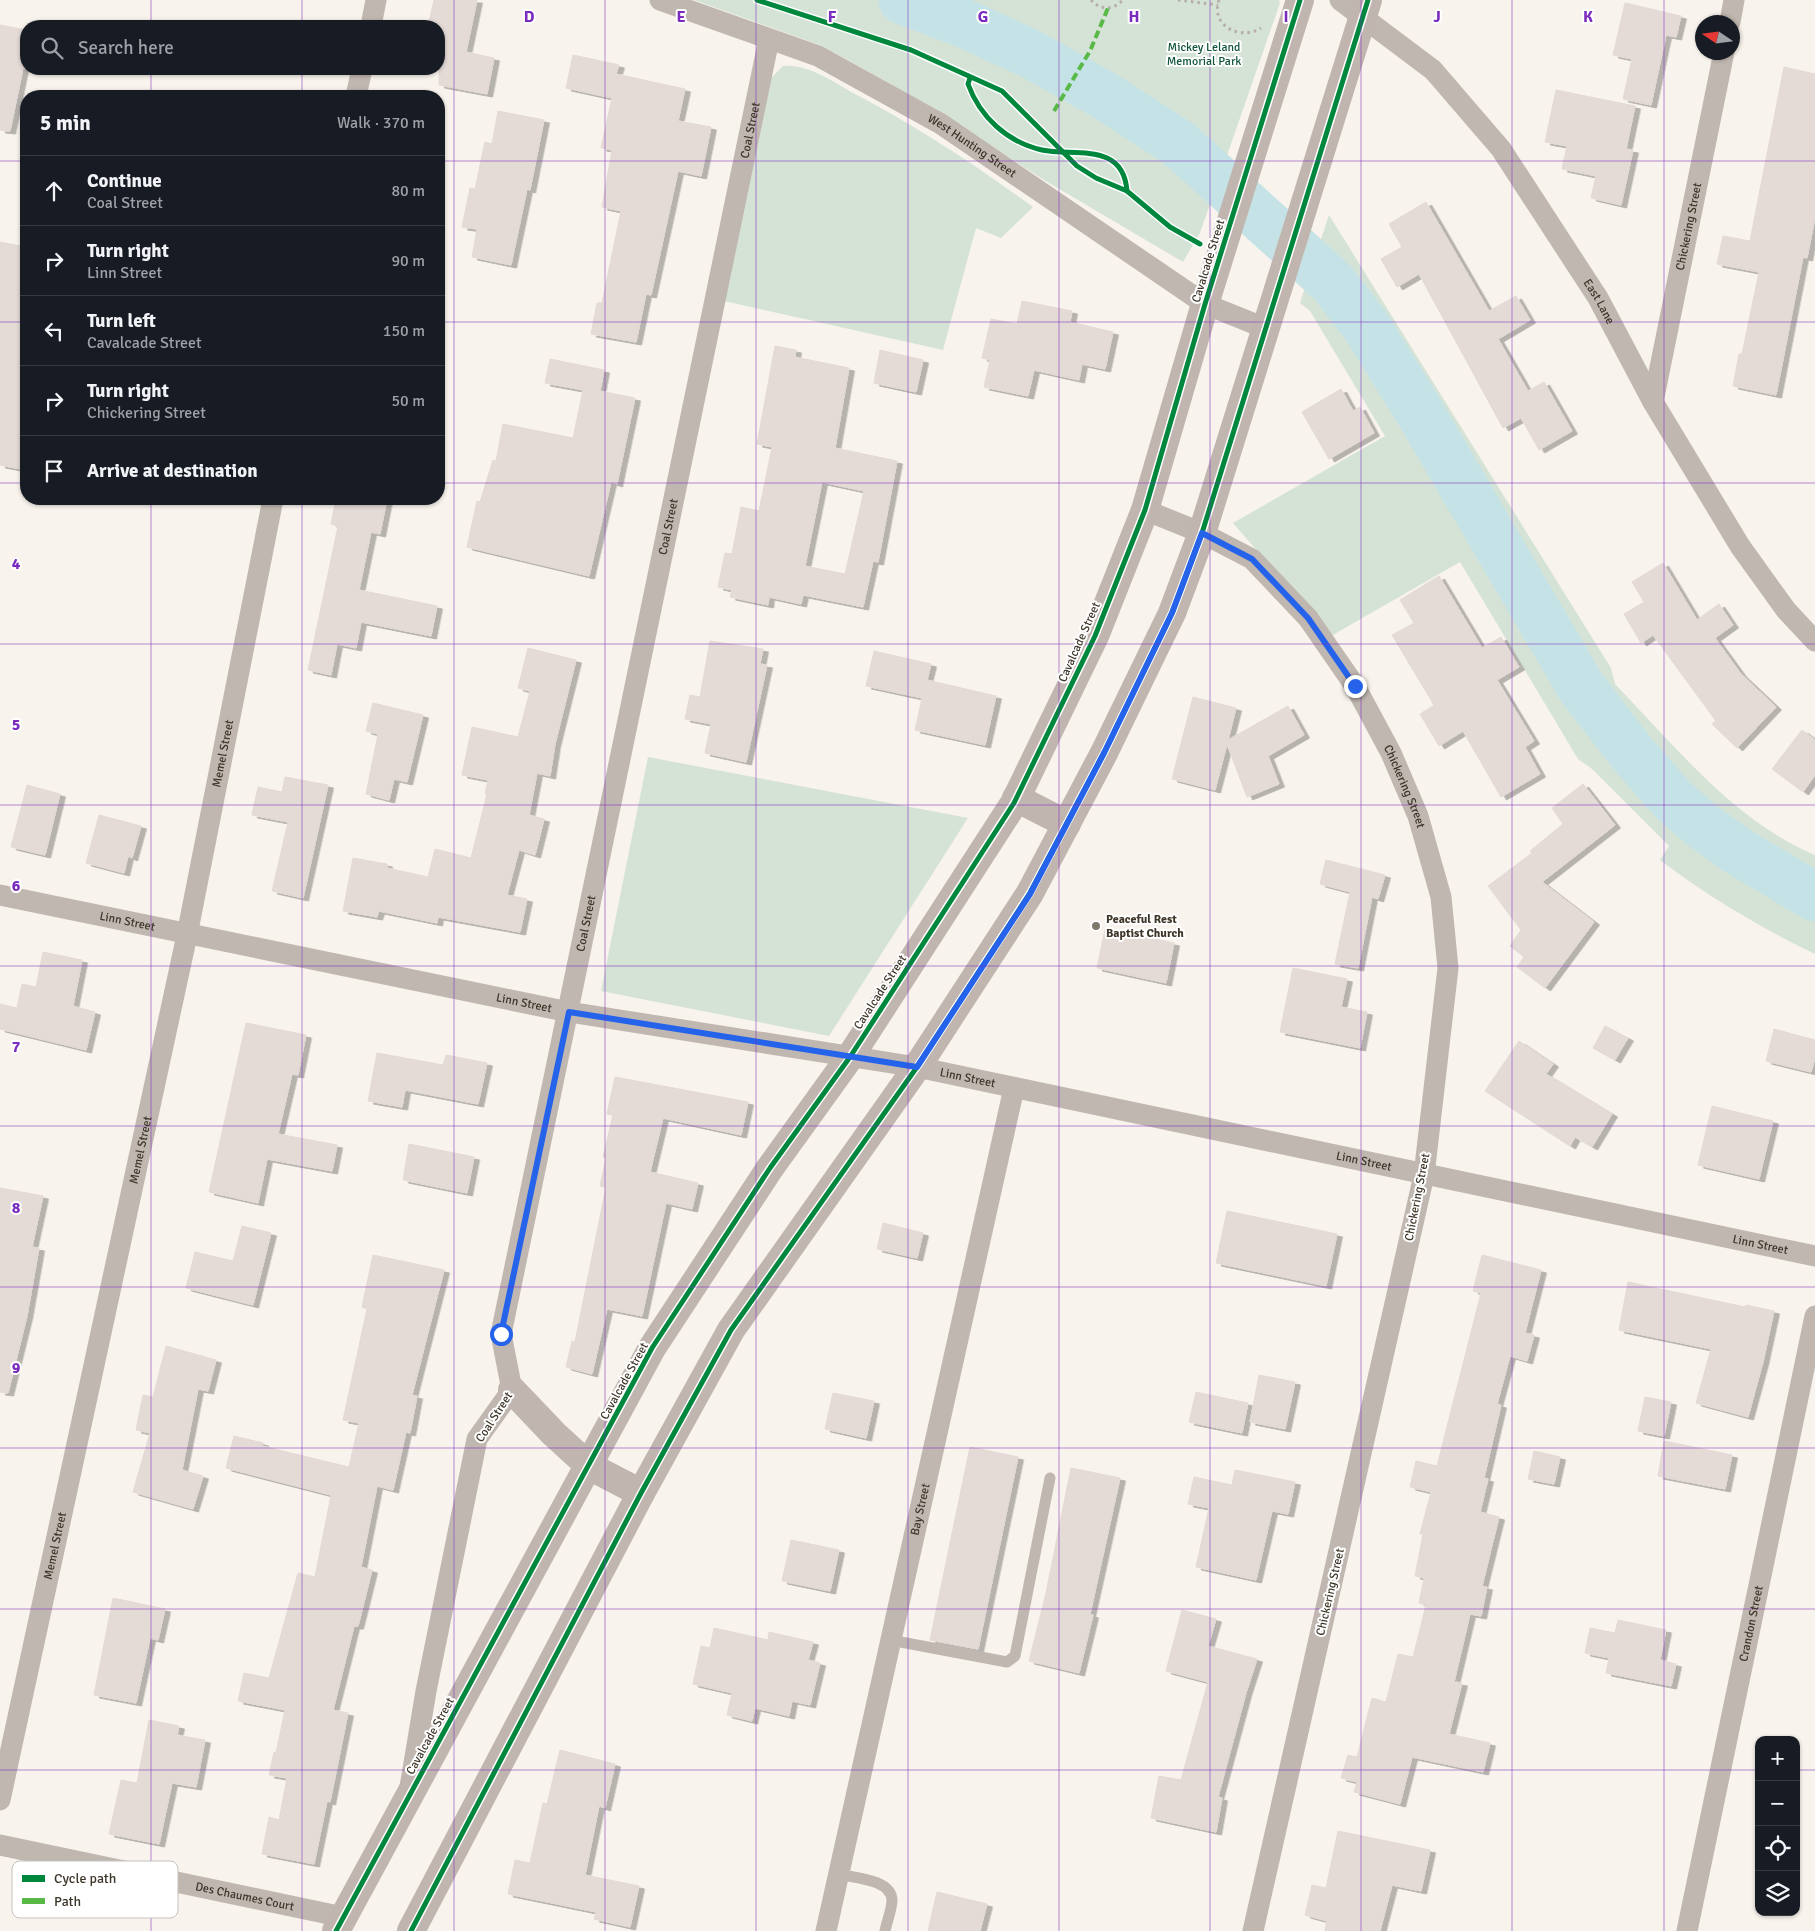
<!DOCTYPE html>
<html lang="en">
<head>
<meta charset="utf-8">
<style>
	body { margin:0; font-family:Signika,sans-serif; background:#242831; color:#f1f3f6 }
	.controls { position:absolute; right:15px; bottom:15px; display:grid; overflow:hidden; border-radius:10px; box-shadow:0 1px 4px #0004 }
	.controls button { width:45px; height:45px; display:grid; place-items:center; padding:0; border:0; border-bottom:1px solid #363941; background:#171b24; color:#f1f3f6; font:25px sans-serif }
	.compass { position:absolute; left:1695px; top:15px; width:45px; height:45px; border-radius:50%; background:#171b24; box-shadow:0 1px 4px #0004; rotate:283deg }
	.stop { position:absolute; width:15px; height:15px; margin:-11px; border:4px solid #2563eb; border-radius:50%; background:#fff }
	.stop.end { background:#2563eb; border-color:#fff; box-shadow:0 1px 5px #0008 }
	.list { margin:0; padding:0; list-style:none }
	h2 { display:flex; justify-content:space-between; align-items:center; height:65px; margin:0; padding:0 20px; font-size:21px }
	h2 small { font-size:16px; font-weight:400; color:#9ea1a6 }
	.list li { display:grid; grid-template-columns:32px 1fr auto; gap:15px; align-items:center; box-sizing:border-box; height:70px; padding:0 20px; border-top:1px solid #363941 }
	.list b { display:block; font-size:19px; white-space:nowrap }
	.list p { margin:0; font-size:16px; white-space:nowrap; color:#9ea1a6 }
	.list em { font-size:16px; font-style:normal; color:#9ea1a6 }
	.icon { flex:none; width:28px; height:28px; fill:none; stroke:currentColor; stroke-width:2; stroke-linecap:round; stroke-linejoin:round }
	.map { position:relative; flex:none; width:1815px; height:1931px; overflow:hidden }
	.search { position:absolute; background:#171b24; box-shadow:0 1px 4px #0004; left:20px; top:20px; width:425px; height:55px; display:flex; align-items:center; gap:12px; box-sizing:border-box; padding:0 18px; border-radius:20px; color:#9ea1a6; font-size:19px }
	.panel { position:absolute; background:#171b24; box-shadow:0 1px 4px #0004; left:20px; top:90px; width:425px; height:415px; border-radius:20px }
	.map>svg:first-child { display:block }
</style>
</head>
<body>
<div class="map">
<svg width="1815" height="1931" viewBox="0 0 1815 1931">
	<defs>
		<filter id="shadow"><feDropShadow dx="5.5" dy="3" stdDeviation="0" flood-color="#0004"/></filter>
	</defs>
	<rect width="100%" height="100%" fill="#f8f3ec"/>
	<!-- green -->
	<g fill="#d5e3d7">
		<path d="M694,0H1279L1280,3L1200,233L1183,262L1044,180L929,106L846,59L820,45Z"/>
		<path d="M783,66C808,64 832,81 853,93C917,126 975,165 1033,207L1001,238L976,228L943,350L724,301L770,79Z"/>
		<path d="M1329,215L1611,668L1615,684C1675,746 1734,821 1815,855V954C1756,925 1712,899 1660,860L1669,846L1592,769L1578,759L1460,562L1331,636L1233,523L1385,436L1310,311L1300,303Z"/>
		<path d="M648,757L968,818L829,1036L601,991Z"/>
	</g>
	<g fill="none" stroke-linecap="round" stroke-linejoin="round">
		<!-- river -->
		<path stroke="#c5e3e6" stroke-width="49" d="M903,0L961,22L1029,53L1102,94L1178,143L1332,282L1366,326L1419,411L1581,687L1632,753L1672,799L1699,823L1736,850L1815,897"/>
	</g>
	<!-- building -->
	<g fill="#e4dad6" stroke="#e4d9d5" fill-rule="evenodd" filter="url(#shadow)">
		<path d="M434,0H477L466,52L494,58L487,94L439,85V26H428Z"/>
		<path d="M1625,3L1681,16L1676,37L1666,35L1651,105L1623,99L1632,59L1613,55Z"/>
		<path d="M0,25L26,30V69L23,68L10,131L0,130Z"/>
		<path d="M573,55L619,65L616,74L685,89L678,121L711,127L701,176L678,171L651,295L646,294L636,342L591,334L597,303H602L621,211L602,207L612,150L601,148L612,98L566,88Z"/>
		<path d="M1784,67L1815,74V217L1807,258L1803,257L1776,395L1733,386L1739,354H1742L1759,272L1717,264L1723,236L1750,241Z"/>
		<path d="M1556,90L1635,106L1626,149L1633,150L1621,205L1591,198L1596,176L1562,169L1567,146L1545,142Z"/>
		<path d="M498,111L544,120L530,190L527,189L511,265L472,257L477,229L462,227L470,188L475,189L485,142L492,144Z"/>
		<path d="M1426,202L1489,311L1516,296L1530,320L1498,339L1528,391L1544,382L1572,431L1539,450L1521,418L1503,428L1419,274L1397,287L1381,259L1402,247L1389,224Z"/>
		<path d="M0,242L26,247V470L0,465Z"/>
		<path d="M1022,301L1072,311L1070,322L1113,332L1105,369L1082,364L1079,380L1034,370L1028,396L984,387L990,360L982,358L991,319L1017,324Z"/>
		<path d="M775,346L796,350L795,357L849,368L835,448L897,461L878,562L873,561L863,607L803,595L801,604L769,597L768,605L730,597L732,590L718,587L725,553L732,554L741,507L759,511L772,447L757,444ZM822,482L864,491L845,574L805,566Z"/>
		<path d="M880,350L923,360L916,392L874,383Z"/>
		<path d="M550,359L604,370L600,391L635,398L617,484L611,482L589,576L467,547L477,501L480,502L493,460L496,461L503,424L573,438L583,390L545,383Z"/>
		<path d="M1341,389L1353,411L1360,407L1374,433L1329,459L1302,412Z"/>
		<path d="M336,499H387L380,534L371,532L359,590L437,606L431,636L361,622L356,648L337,644L331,675L308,670L338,526L331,524Z"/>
		<path d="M1663,563L1697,620L1719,604L1733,625L1715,638L1741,674L1776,707L1737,748L1712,724L1716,721L1653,635L1641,643L1624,614L1644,602L1632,582Z"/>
		<path d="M1439,576L1482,648L1501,637L1519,667L1497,680L1534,741L1525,747L1540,774L1501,797L1463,731L1439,746L1420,714L1434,705L1392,635L1414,623L1400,600Z"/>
		<path d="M710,641L763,649L760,664L767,665L746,762L705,753L711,724L685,719L690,695L700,697Z"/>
		<path d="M528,648L576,660L555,744L550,776L537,773L529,815L544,819L535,855L519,850L507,895L527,899L520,932L438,917L437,923L379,911L377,917L343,911L353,858L387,864V868L428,877L435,849L471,858L487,794H485L488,780L462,775L472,727L518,737L530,691L518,688Z"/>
		<path d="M874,651L931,664L927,680L996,696L985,745L915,730L922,698L866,686Z"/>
		<path d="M1193,697L1236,708L1228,740L1288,706L1304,735L1268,756L1279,784L1247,797L1227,744L1215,790L1172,779Z"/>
		<path d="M373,703L423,715L407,782L394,779L389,800L366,794L378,734L366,731Z"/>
		<path d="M1802,730L1815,740V775L1803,792L1772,769Z"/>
		<path d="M285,777L328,785L303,898L272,891L288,822L252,815L258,787L282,792Z"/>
		<path d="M1583,784L1615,825L1542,882L1594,922L1545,988L1517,967L1524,957L1510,946L1521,930L1488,886L1532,853L1530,851L1563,824L1552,808Z"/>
		<path d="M27,785L60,794L45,855L11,847Z"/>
		<path d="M99,815L141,826L132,858L128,856L124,873L86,863Z"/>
		<path d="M1326,860L1385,875L1378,899L1372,897L1358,968L1335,964L1350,892L1320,884Z"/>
		<path d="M1105,929L1174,943L1166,983L1097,968Z"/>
		<path d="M43,952L82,960L73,1006L95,1012L86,1050L0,1029V1004L17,1008L22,984L36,987Z"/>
		<path d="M1293,968L1347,979L1341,1007L1367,1012L1360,1048L1280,1032Z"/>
		<path d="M246,1023L306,1035L298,1075L292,1074L278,1134L337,1145L332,1171L267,1159L258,1203L209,1192Z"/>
		<path d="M1605,1026L1628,1038L1615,1060L1593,1048Z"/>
		<path d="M1774,1029L1815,1040V1058L1811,1072L1766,1061Z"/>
		<path d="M1519,1041L1553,1064L1546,1074L1612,1114L1592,1147L1575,1137L1570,1146L1485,1091Z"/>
		<path d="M377,1053L443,1065L446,1055L487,1063L478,1104L405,1090L402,1107L368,1101Z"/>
		<path d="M615,1077L748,1102L741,1135L663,1118L650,1172L698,1183L692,1209L666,1203L642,1316L607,1309L592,1374L566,1367L572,1341L575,1342L606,1187L600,1186L606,1158L603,1157L613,1115L607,1114Z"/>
		<path d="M1712,1106L1773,1121L1759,1179L1698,1165Z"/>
		<path d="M409,1144L474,1157L467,1193L403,1180Z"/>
		<path d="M0,1188L43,1196L32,1247L39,1248L27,1316L8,1393L0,1392Z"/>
		<path d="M1227,1211L1337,1234L1326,1286L1216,1263Z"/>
		<path d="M883,1223L923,1233L917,1258L877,1249Z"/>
		<path d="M242,1226L271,1233L253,1305L186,1288L195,1252L233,1261Z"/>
		<path d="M373,1255L444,1270L412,1395L417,1396L410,1433L406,1432L393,1490L377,1486L361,1567L372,1570L358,1626H354L333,1710L348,1713L330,1802L327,1801L314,1864L262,1854L269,1817L279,1820L287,1778L269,1775L274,1752L276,1753L285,1710L238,1701L244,1673L269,1678L298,1573L315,1577L331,1495L226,1468L234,1436L263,1443L262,1446L349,1467L359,1423L343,1420L367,1309L362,1307Z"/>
		<path d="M1482,1255L1541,1270L1525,1333L1534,1335L1527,1361L1510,1356L1497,1404L1501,1405L1484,1478L1488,1479L1480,1512L1499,1517L1482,1586L1487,1587L1481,1616L1470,1614L1454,1682L1462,1683L1449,1734L1490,1743L1483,1772L1412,1757L1400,1804L1354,1792L1357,1782L1341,1778L1348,1755L1357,1757L1372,1698L1386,1702L1398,1654L1413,1657L1426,1605L1419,1603L1424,1578L1415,1576L1423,1534H1420L1431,1492L1410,1487L1416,1461L1437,1466L1481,1293L1473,1291Z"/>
		<path d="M1628,1282L1745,1307L1746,1305L1774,1311L1763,1362L1748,1417L1696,1403L1711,1349L1619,1330Z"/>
		<path d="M166,1346L216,1360L208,1391L198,1389L182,1470L203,1476L193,1509L133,1492L150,1433L136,1430L143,1395L153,1397Z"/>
		<path d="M1259,1375L1295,1382L1285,1429L1250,1422Z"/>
		<path d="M1196,1392L1248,1403L1242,1433L1189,1422Z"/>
		<path d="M833,1393L874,1401L866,1438L825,1429Z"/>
		<path d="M1645,1397L1671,1402L1664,1436L1638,1431Z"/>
		<path d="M1664,1441L1732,1455L1725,1489L1658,1476Z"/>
		<path d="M970,1447L1018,1457L978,1649L930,1640Z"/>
		<path d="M1534,1451L1560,1457L1554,1484L1528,1479Z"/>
		<path d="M1071,1468L1120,1478L1090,1614L1093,1615L1079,1673L1029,1661L1046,1593Z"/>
		<path d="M1235,1470L1295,1482L1288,1514L1272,1511L1256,1580L1196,1567L1209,1508L1188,1504L1194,1477L1232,1485Z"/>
		<path d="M791,1540L839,1550L830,1591L782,1581Z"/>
		<path d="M113,1598L165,1609L158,1640L150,1638L136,1703L94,1695Z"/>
		<path d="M1182,1610L1216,1619L1208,1646L1257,1659L1246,1693L1218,1797L1222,1798L1216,1832L1151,1818L1159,1776L1181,1780L1208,1682L1166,1671Z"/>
		<path d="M1618,1620L1666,1630L1660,1660L1676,1664L1671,1686L1606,1673L1609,1658L1585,1653L1590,1628L1615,1633Z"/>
		<path d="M714,1628L768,1640L769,1632L813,1642L808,1660L820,1663L810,1705L792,1701L789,1716L755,1708L752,1721L727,1715L732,1693L693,1684L701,1646L710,1648Z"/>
		<path d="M149,1720L179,1726L177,1735L205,1740L196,1787L172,1783L159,1844L109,1834L121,1780L137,1783Z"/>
		<path d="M560,1750L615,1764L605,1808L599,1806L585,1875L639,1886L630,1927L594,1919L596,1912L508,1894L515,1860L530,1863L543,1803L547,1804Z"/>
		<path d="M1338,1831L1430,1850L1421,1891L1392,1885L1380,1931H1325L1327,1921L1305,1915L1312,1885L1326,1888Z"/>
		<path d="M937,1892L987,1904L980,1931H928Z"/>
	</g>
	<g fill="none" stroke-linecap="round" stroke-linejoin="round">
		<!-- path -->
		<g stroke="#b6ada8" stroke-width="3" stroke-dasharray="2.5 4" stroke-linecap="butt">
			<path d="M1091,0C1101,11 1113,10 1123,0"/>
			<path d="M1178,0L1218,5"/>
			<path d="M1219,0C1210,26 1241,41 1261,28"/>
		</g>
		<!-- service -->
		<g stroke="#c1b7b1" stroke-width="11">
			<path d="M890,1640L1007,1662L1015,1656L1050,1478"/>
			<path d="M838,1874C854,1878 891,1879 892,1900C892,1909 887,1921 885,1931"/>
		</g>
		<!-- minor -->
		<g stroke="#c1b7b1" stroke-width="21">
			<path id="s1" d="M660,0L818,56L941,124L1205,304L1265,328"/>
			<path id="s2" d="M1340,0L1433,70L1501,149L1598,298L1653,402L1740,546L1786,610L1815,641"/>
			<path d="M1730,22L1734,0"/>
			<path d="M371,26L376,0"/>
			<path d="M356,96L362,69"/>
			<path id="s3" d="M1653,402L1724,52"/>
			<path id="s4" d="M1145,510L1202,533L1252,559L1308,618L1355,686L1391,753L1418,816L1441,897L1448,968L1424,1175L1253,1931"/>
			<path id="s5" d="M0,895L569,1012L917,1067L1815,1256"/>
			<path id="s6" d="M410,1787L426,1691L477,1439L512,1390L501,1334L769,39"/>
			<path id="s7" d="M0,1800L187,935L273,499"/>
			<path id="s8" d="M0,1845L343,1917"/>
			<path id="s9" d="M826,1931L1014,1088"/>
			<path id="s10" d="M1687,1931L1815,1316"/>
		</g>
		<!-- secondary -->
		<g stroke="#c1b5b0" stroke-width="28">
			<path d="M1016,798L1067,824"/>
			<path d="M512,1390L554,1434L589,1466L641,1493"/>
			<path d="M336,1931L652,1348L770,1168L850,1057L1014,803L1095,636L1145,510L1205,304L1300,0"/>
			<path d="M411,1931L641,1493L731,1330L917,1067L1030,893L1104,753L1172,613L1202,533L1368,0"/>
		</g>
		<!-- quiet -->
		<path stroke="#58b947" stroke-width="4" stroke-dasharray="8 4" stroke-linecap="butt" d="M1054,111L1090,51L1108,8"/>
		<defs>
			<g id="cycleway">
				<path d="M757,0L911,50L1002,91L1077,166L1096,178L1127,191L1170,227L1200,244"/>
				<path d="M970,78L968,84C980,117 1007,142 1042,150C1074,157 1123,141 1127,191"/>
				<path d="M336,1931L652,1348L770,1168L850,1057L1014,803L1095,636L1145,510L1205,304L1300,0"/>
				<path d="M411,1931L641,1493L731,1330L917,1067L1030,893L1104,753L1172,613L1202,533L1368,0"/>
			</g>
		</defs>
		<!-- cycleway casing -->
		<use href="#cycleway" stroke="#fff" stroke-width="8"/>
		<!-- cycleway -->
		<use href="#cycleway" stroke="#00873e" stroke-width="5"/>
	</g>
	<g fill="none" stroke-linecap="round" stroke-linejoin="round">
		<!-- route -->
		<path stroke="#2563eb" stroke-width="6" d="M501,1334L569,1012L917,1067L1030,894L1104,753L1172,613L1202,533L1252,559L1308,618L1355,686"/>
	</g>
	<!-- grid -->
	<path fill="none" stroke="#7b2cbf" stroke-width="1" stroke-opacity="0.55" d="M151,0V26M302,0V26M454,0V1931M605,0V1931M756,0V1931M908,0V1931M1059,0V1931M1210,0V1931M1361,0V1931M1512,0V1931M1664,0V1931M151,69V96M302,69V96M0,161H26M439,161H1815M0,322H26M439,322H1815M0,483H26M439,483H1815M151,499V1931M302,499V1931M0,644H1815M0,805H1815M0,966H1815M0,1126H1815M0,1287H1815M0,1448H1815M0,1609H1815M0,1770H1759M1796,1770H1815"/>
	<!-- markers -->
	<circle fill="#7f786d" stroke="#fff" stroke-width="2" cx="1096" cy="926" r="5"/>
	<g text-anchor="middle" stroke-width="4" stroke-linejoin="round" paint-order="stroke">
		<!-- park labels -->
		<g font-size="12" fill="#10543b" stroke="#fff">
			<text x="1204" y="51">Mickey Leland<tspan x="1204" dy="14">Memorial Park</tspan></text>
		</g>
		<!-- street labels -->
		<g font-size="12" fill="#3e3629" stroke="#fff">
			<text dy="4" stroke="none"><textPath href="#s6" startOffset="1701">Coal Street</textPath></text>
			<text dy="4" stroke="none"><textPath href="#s1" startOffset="346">West Hunting Street</textPath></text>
			<text dy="4" stroke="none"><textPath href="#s3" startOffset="179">Chickering Street</textPath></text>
			<text transform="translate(1208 261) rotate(-73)" y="4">Cavalcade Street</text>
			<text dy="4" stroke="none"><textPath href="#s2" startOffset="402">East Lane</textPath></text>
			<text dy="4" stroke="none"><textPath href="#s6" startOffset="1296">Coal Street</textPath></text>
			<text transform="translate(1079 642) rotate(-66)" y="4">Cavalcade Street</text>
			<text dy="4" stroke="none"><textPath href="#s7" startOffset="1070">Memel Street</textPath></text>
			<text dy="4" stroke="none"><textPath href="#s4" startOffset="394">Chickering Street</textPath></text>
			<text dy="4" stroke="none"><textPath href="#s5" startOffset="130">Linn Street</textPath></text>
			<text dy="4" stroke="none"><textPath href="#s6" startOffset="891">Coal Street</textPath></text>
			<text transform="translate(880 992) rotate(-57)" y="4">Cavalcade Street</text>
			<text dy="4" stroke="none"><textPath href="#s5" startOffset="535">Linn Street</textPath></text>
			<text dy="4" stroke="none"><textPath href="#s5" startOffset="985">Linn Street</textPath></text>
			<text dy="4" stroke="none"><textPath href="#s7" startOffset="665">Memel Street</textPath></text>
			<text dy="4" stroke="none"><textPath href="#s5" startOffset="1390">Linn Street</textPath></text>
			<text transform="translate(1417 1197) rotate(-79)" y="4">Chickering Street</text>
			<text dy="4" stroke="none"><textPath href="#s5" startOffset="1795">Linn Street</textPath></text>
			<text transform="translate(624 1381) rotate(-61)" y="4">Cavalcade Street</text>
			<text transform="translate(494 1417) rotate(-57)" y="4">Coal Street</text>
			<text dy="4" stroke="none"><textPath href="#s9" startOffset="432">Bay Street</textPath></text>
			<text dy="4" stroke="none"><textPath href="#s7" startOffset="260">Memel Street</textPath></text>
			<text transform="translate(1330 1592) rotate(-77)" y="4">Chickering Street</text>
			<text dy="4" stroke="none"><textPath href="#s10" startOffset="314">Crandon Street</textPath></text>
			<text transform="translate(430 1736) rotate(-61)" y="4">Cavalcade Street</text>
			<text dy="4" stroke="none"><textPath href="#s8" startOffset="250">Des Chaumes Court</textPath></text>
		</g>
		<!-- poi labels -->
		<g font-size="12" font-weight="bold" fill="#3e3629" stroke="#fff" text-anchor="start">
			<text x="1106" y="923">Peaceful Rest<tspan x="1106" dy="14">Baptist Church</tspan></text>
		</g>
	</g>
	<!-- legend -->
	<rect x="12" y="1861" width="166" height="57" rx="8" fill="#fff" stroke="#c5c3bf" stroke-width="1"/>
	<rect x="22" y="1875" width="23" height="7" fill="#00873e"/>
	<rect x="22" y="1898" width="23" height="6" fill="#58b947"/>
	<g font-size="14" fill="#3e3629">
		<text x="54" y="1883">Cycle path</text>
		<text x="54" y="1906">Path</text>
	</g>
	<g font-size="16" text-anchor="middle" font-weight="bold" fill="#7b2cbf" stroke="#fff" stroke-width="4" stroke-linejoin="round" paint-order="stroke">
		<text x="529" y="22">D</text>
		<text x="681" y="22">E</text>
		<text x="832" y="22">F</text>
		<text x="983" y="22">G</text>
		<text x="1134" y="22">H</text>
		<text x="1286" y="22">I</text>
		<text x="1437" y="22">J</text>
		<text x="1588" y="22">K</text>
		<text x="16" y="569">4</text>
		<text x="16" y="730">5</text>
		<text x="16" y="891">6</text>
		<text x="16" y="1052">7</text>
		<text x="16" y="1213">8</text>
		<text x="16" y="1373">9</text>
	</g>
</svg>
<div class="controls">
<button>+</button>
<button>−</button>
<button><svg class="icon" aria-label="locate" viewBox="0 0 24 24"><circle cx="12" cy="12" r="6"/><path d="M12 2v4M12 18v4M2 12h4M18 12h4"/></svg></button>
<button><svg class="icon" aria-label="layers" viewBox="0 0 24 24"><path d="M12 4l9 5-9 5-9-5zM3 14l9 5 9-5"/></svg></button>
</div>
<svg class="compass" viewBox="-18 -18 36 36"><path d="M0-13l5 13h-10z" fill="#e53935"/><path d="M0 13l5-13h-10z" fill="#9ea1a6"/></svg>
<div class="stop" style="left:501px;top:1334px"></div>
<div class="stop end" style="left:1355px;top:686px"></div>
<div class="search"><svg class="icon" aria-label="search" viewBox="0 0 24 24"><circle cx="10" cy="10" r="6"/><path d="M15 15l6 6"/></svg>Search here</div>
<section class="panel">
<h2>5 min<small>Walk · 370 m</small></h2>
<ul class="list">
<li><svg class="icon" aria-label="ahead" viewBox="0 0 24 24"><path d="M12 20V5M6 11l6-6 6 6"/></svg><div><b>Continue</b><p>Coal Street</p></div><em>80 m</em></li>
<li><svg class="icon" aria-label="right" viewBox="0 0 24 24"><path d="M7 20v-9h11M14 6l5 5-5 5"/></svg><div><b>Turn right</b><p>Linn Street</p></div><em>90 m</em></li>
<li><svg class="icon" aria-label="left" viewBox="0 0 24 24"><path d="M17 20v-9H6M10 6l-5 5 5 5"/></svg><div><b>Turn left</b><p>Cavalcade Street</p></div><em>150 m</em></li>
<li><svg class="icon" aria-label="right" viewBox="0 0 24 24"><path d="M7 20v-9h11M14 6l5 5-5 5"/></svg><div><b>Turn right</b><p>Chickering Street</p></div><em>50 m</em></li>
<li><svg class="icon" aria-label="arrive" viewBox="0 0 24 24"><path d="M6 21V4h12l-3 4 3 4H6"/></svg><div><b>Arrive at destination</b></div></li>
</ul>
</section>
</div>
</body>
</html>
